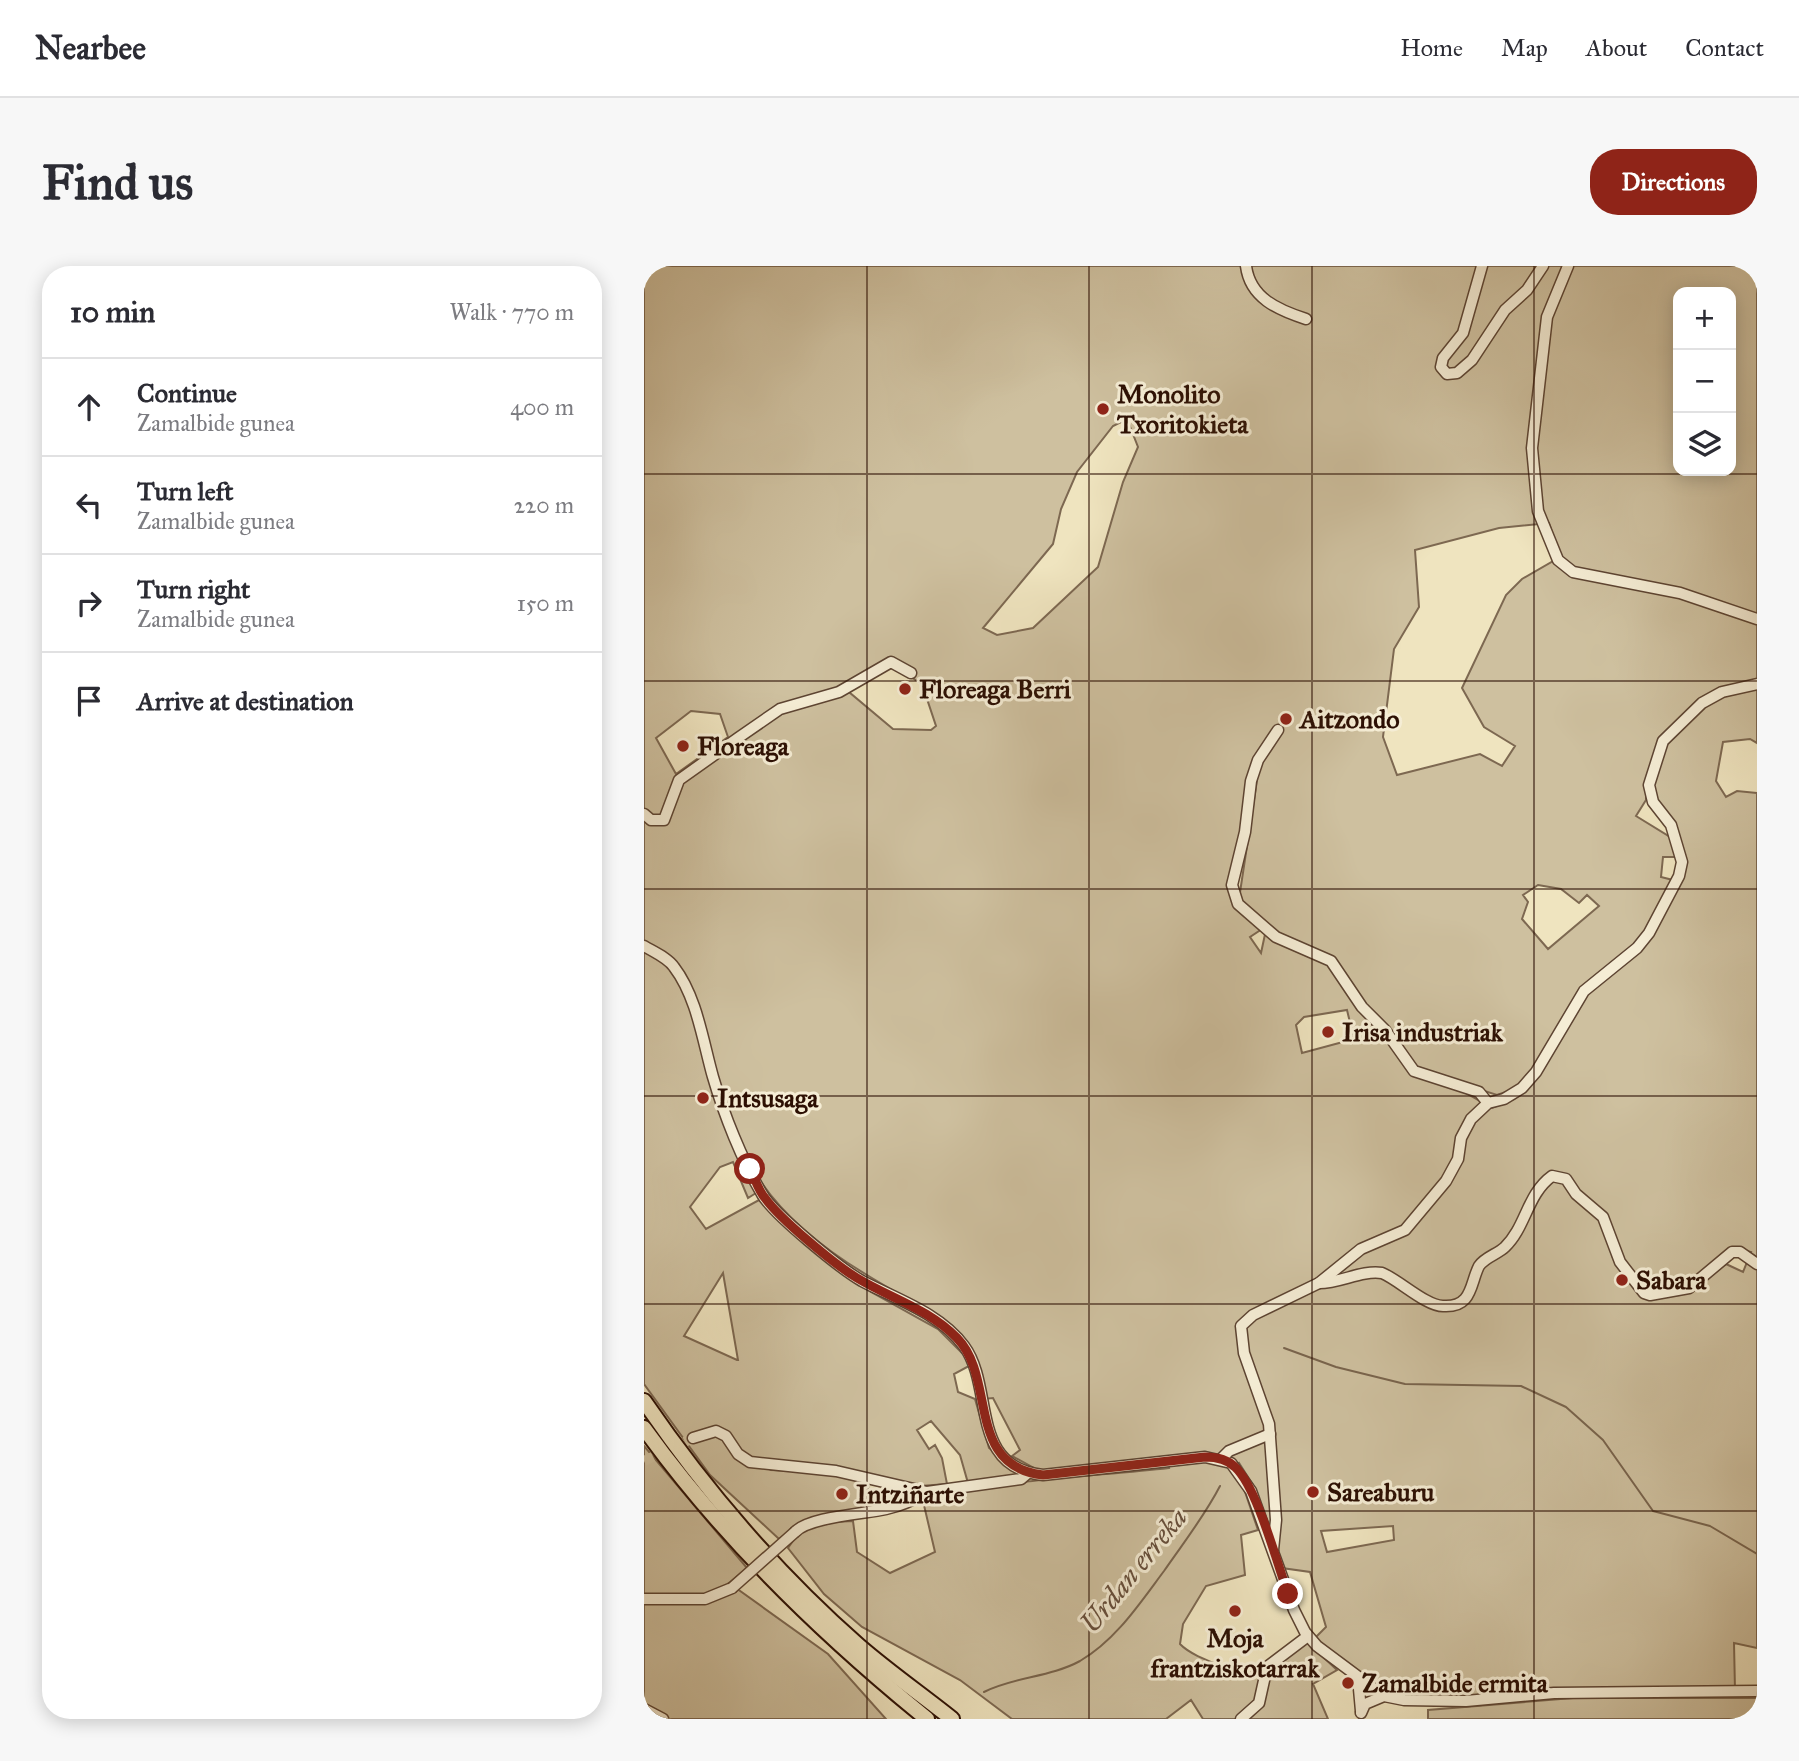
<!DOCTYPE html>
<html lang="en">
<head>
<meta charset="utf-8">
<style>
	body { margin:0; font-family:"IM FELL Great Primer",serif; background:#f7f7f7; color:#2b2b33 }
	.controls { position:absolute; right:21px; top:21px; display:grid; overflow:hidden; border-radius:14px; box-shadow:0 4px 18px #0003 }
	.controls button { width:63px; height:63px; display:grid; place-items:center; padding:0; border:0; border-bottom:2px solid #e1e1e2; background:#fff; color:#2b2b33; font:35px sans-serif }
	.stop { position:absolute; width:21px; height:21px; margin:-16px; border:5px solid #8f2418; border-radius:50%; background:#fff }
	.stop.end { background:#8f2418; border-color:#fff; box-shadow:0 2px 7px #0008 }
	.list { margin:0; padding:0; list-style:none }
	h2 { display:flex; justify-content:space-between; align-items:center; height:91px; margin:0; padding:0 28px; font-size:30px }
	h2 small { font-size:23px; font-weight:400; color:#7c7c81 }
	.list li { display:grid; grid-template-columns:46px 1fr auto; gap:21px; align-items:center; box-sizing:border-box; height:98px; padding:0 28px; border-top:2px solid #e1e1e2 }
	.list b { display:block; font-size:26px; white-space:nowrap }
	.list p { margin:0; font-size:23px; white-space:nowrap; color:#7c7c81 }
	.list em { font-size:23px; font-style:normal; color:#7c7c81 }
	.icon { flex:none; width:38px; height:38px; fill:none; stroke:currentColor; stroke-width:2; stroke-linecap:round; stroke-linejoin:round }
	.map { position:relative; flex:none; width:1113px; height:1453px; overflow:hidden; border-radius:28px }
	header { display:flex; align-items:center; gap:42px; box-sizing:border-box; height:98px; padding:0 35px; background:#fff; border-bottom:2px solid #e1e1e2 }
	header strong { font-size:33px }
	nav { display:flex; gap:38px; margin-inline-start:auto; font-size:24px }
	.intro { display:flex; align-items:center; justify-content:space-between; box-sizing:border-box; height:168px; padding:0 42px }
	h1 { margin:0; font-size:49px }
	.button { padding:18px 32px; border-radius:28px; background:#8f2418; color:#fff; font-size:24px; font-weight:700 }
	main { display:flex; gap:42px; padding:0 42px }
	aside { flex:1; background:#fff; border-radius:28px; box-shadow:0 4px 18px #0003 }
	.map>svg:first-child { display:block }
</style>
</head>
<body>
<header>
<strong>Nearbee</strong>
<nav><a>Home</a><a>Map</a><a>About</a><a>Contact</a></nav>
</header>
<div class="intro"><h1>Find us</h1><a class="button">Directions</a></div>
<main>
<aside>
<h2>10 min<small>Walk · 770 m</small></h2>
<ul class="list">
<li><svg class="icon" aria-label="ahead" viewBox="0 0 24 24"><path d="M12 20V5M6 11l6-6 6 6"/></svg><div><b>Continue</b><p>Zamalbide gunea</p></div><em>400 m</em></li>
<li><svg class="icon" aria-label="left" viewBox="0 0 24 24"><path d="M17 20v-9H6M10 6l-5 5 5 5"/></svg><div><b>Turn left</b><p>Zamalbide gunea</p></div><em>220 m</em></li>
<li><svg class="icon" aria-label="right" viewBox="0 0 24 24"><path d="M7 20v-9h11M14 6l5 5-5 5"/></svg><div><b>Turn right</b><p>Zamalbide gunea</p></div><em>150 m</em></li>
<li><svg class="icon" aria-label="arrive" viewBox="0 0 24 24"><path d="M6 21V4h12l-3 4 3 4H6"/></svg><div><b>Arrive at destination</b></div></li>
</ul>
</aside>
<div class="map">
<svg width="1113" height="1453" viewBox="0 0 1113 1453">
	<rect width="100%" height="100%" fill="#efe4bf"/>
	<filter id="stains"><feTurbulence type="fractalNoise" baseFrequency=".00286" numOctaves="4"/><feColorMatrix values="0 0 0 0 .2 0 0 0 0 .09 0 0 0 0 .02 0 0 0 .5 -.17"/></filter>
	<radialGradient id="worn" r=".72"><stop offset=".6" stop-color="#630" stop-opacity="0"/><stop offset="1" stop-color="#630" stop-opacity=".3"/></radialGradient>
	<!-- green -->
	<g fill="#cec09f" stroke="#7d6851" stroke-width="2" fill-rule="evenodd">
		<path d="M0,0H1113V415L1083,420L1020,470L1002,522V534L992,550L1026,571L1033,591H1019L1017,611L1029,614L1041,596C1030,572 1013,548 1009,521C1005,486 1049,445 1076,429C1086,424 1102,423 1113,421V477L1106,473L1079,476L1072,515L1082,531L1093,525L1113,527V1382L1090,1377L1091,1424L821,1433L754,1432L723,1416L671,1372L682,1361L666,1306L638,1302L609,1219L595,1197L586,1203L600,1223L614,1264L597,1269L601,1309L562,1320L539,1358L536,1378C551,1394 607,1413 627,1402C640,1396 651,1385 663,1376L693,1404L669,1418L684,1453H559L547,1434L522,1453H368L316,1414L218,1361L180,1328L144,1282L156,1265L170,1257L209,1255L213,1286L246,1307L291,1286L279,1235C355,1213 446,1211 525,1202L522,1191L397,1206L368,1190L376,1184L349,1132L340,1133C324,1057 283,1046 223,1009C183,985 141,952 115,913L112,927L104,932L89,896L76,901L46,941L62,963L115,934L186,997L227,1026L294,1063L321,1090L325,1100L310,1108L314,1126L331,1133L345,1182L378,1208L324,1217L316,1189L287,1155L273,1164L285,1183L291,1179L298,1192L303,1218L276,1220L111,1195L127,1204L171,1206L225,1216L223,1230L215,1245L160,1255L135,1273L66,1209L0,1118ZM1034,26H1087V205H1034ZM483,153L494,181L479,216L454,301L389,362L353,369L339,362L409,278L417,243L433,206L469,160ZM905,257L916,291L878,313L862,329L818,422L840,461L871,480L858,500L836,488L753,509L739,471L750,383L775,341L771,284L855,262ZM247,399L278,418L292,460L287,464L249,463L205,426ZM47,445L76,448L84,471L32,508L12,472ZM606,512L613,514L595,633L623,659L617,687L606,671L618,663L585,625ZM894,619L917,623L935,637L943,629L955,640L904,683L878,653L884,636L879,629ZM703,744L710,773L658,787L652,759L660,751ZM790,809L853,829L876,821L883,824L870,833L848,842ZM961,965L991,1014L1006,1025L1041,1023L1087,982L1107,986L1099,1006L1082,998L1036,1029L1001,1031L994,1027L969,992ZM79,1007L94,1094H93L40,1070ZM749,1260L750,1274L683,1286L677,1265Z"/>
		<path d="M0,1180L103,1302L85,1317L184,1388L242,1453H0Z"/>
		<path d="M929,1432H1113V1453H784V1444Z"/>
	</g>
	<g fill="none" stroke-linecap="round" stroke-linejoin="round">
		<!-- stream -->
		<g stroke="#79644d" stroke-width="2">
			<path d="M640,1082L692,1101L761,1118L877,1120L922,1141L959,1174L1009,1245L1066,1260L1113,1288"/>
			<path d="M340,1426C369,1411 407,1411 436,1395C472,1374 496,1337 520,1305C540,1276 560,1251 576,1220"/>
		</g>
		<!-- minor-tunnel -->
		<path stroke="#d2c4a3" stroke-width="10" stroke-dasharray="10 5" stroke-linecap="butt" d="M0,1195L49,1172"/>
		<defs>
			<g id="minor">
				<path d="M602,0C606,32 634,44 662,53"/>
				<path d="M838,0L819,67L799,92L797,101L803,108L813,107L828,94L861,44L883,24L899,0"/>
				<path d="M924,0L903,51L888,182L894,245L914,294L929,306L1036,327L1113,353"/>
				<path d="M634,464L614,494L607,515L601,566L588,619L594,638L632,671L687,695L718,741L741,764L770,805L835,826L844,837"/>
				<path d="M0,548L7,554H20L35,514L94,472L136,443L195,426L247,396L267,407"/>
				<path d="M0,680C10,686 24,692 30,701C53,731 59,776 69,811C80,849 98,894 118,928C129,948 197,1003 218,1015C252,1033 296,1047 320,1080C351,1122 324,1201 399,1209L561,1191L587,1197L607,1225L650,1344L661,1366L673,1380L740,1430"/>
				<path d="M675,1017C697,1017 717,1004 738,1007C755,1014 782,1040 799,1040C829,1042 826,1017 835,1000C841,991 854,988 861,981C882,961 883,928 908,910L922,913L932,928L959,951L976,996L1000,1027L1006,1029L1045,1022L1088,986H1096L1113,998"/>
				<path d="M49,1172L72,1165L82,1170L94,1188L106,1196L192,1205L283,1226L377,1213L384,1207"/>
				<path d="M577,1193L585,1185L626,1168"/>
				<path d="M151,1266C165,1251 219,1248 242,1243C256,1240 270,1234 283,1226"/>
				<path d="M629,1284L632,1254L625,1158L600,1087L597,1060L609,1049L675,1017L717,983L761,964L802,915L814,893L817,872L827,853L844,837L860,833L878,822L892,806L940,725L993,682L1005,667L1035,610L1038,596L1027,559L1009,536L1005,519L1019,475L1058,437L1078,426L1113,418"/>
				<path d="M0,1333H61L88,1322"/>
				<path d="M714,1412L717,1445"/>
				<path d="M0,1443L19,1453"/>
				<path d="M717,1447L721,1438L740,1430L760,1434L822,1435L910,1427L1113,1425"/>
				<path d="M597,1453L615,1437L623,1401L664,1370"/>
			</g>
			<g id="highway">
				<path d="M0,1135C61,1224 134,1309 215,1380C245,1406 278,1429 308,1453"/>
				<path d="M0,1162C80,1273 177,1367 283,1453"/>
			</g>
		</defs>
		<!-- minor casing -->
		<use href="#minor" stroke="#5d4432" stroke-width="13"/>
		<!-- highway casing -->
		<use href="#highway" stroke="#2c0f03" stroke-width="18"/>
		<!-- minor -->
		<use href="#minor" stroke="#f5edd5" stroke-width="10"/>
		<!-- highway -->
		<use href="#highway" stroke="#efe4bf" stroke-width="14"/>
		<defs>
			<path id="minor-bridge" d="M88,1322L151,1266"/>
		</defs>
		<!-- minor-bridge casing -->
		<use href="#minor-bridge" stroke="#5d4432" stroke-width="13" stroke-linecap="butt"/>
		<!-- minor-bridge -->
		<use href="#minor-bridge" stroke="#f5edd5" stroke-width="10"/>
	</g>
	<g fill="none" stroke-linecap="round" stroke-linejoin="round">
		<!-- route -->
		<path stroke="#8f2418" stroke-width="9" d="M106,903C111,912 114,924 121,932C136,953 190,998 213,1012C246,1032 285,1043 313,1072C353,1113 321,1200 399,1209L561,1191C572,1191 583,1193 591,1201C613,1221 633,1297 644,1328"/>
	</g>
	<!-- grid -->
	<path fill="none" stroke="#2c0f03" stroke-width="2" stroke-opacity="0.55" d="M223,0V1453M445,0V1453M668,0V1453M890,0V1453M0,208H1113M0,415H1113M0,623H1113M0,830H1113M0,1038H1113M0,1245H1113"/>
	<!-- markers -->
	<g fill="#8f2418" stroke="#f5edd5" stroke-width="2.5">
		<circle cx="459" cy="143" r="7"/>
		<circle cx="261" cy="423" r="7"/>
		<circle cx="642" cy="453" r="7"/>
		<circle cx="39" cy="480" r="7"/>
		<circle cx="684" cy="766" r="7"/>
		<circle cx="59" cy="832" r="7"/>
		<circle cx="978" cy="1014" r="7"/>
		<circle cx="669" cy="1226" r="7"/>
		<circle cx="198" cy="1228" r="7"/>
		<circle cx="591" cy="1345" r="7"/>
		<circle cx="704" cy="1417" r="7"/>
	</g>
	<g text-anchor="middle" stroke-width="6" stroke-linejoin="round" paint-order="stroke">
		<!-- poi labels -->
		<g font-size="26" font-weight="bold" fill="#2c0f03" stroke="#f5edd5" text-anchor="start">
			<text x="473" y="137">Monolito<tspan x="473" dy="30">Txoritokieta</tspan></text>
			<text x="275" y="432">Floreaga Berri</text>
			<text x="656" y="462">Aitzondo</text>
			<text x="53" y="489">Floreaga</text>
			<text x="698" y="775">Irisa industriak</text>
			<text x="73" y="841">Intsusaga</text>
			<text x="992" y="1023">Sabara</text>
			<text x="683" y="1235">Sareaburu</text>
			<text x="212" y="1237">Intziñarte</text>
			<text x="591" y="1381" text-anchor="middle">Moja<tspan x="591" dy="30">frantziskotarrak</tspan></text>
			<text x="718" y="1426">Zamalbide ermita</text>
		</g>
		<!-- water labels -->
		<g font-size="28" font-style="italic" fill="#664e3b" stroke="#f5edd5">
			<text transform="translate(489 1304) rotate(-51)" y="10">Urdan erreka</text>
		</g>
	</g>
	<rect width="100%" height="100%" filter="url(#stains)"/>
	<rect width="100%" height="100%" fill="url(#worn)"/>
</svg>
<div class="controls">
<button>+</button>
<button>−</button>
<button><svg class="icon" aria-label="layers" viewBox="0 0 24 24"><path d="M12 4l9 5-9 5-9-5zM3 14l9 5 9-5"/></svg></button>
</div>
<div class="stop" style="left:106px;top:903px"></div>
<div class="stop end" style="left:644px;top:1328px"></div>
</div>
</main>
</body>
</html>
